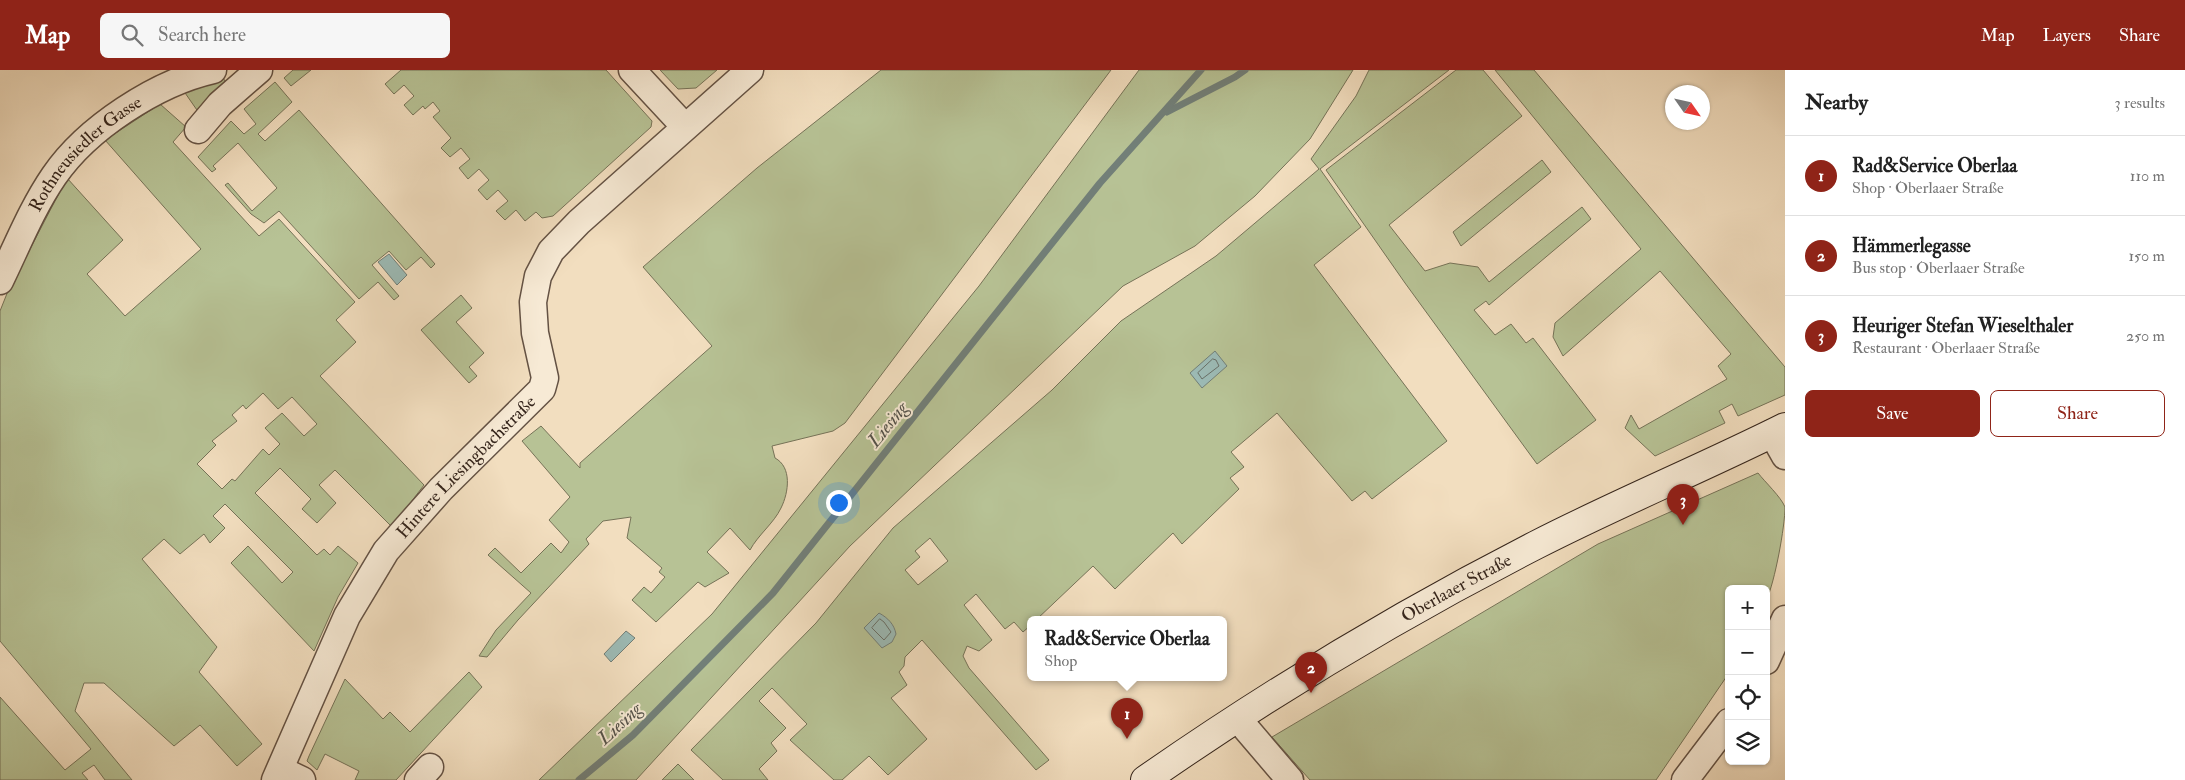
<!DOCTYPE html>
<html lang="en">
<head>
<meta charset="utf-8">
<style>
	body { margin:0; font-family:"IM FELL Double Pica",serif; background:#f6f6f6; color:#222 }
	.controls { position:absolute; right:15px; bottom:15px; display:grid; overflow:hidden; border-radius:8px; box-shadow:0 1px 4px #0004 }
	.controls button { width:45px; height:45px; display:grid; place-items:center; padding:0; border:0; border-bottom:1px solid #e0e0e0; background:#fff; color:#222; font:25px sans-serif }
	.compass { position:absolute; left:1665px; top:15px; width:45px; height:45px; border-radius:50%; background:#fff; box-shadow:0 1px 4px #0004; rotate:124deg }
	.you { position:absolute; left:838px; top:432px; width:18px; height:18px; margin:-12px; border:4px solid #fff; border-radius:50%; background:#1a73e8; box-shadow:0 0 0 8px #1a73e833 }
	.badge { display:grid; place-items:center; width:32px; height:32px; border-radius:50%; background:#8f2418; color:#fff; font-size:16px; font-weight:700 }
	.pin { position:absolute; translate:-50% -41px; filter:drop-shadow(0 1px 2px #0008) }
	.pin::after { content:''; position:absolute; top:26px; width:18px; height:15px; background:inherit; clip-path:polygon(0 0,100% 0,50% 100%) }
	.popup { position:absolute; left:1027px; top:546px; width:200px; height:65px; box-sizing:border-box; display:grid; place-content:center; border-radius:8px; background:#fff; filter:drop-shadow(0 1px 4px #0005); font-size:16px; white-space:nowrap; color:#767676 }
	.popup b { font-size:19px; color:#222 }
	.popup::after { content:''; position:absolute; left:50%; top:100%; margin-left:-10px; border:10px solid transparent; border-top-color:#fff }
	.list { margin:0; padding:0; list-style:none }
	h2 { display:flex; justify-content:space-between; align-items:center; height:65px; margin:0; padding:0 20px; font-size:21px }
	h2 small { font-size:16px; font-weight:400; color:#767676 }
	.list li { display:grid; grid-template-columns:32px 1fr auto; gap:15px; align-items:center; box-sizing:border-box; height:80px; padding:0 20px; border-top:1px solid #e0e0e0 }
	.list b { display:block; font-size:19px; white-space:nowrap }
	.list p { margin:0; font-size:16px; white-space:nowrap; color:#767676 }
	.list em { font-size:16px; font-style:normal; color:#767676 }
	.actions { display:flex; gap:10px; padding:15px 20px }
	.actions a { flex:1; padding:11px 0; border:1px solid #8f2418; border-radius:8px; text-align:center; font-size:18px; color:#8f2418 }
	.actions .main { background:#8f2418; color:#fff }
	.icon { flex:none; width:28px; height:28px; fill:none; stroke:currentColor; stroke-width:2; stroke-linecap:round; stroke-linejoin:round }
	.map { position:relative; flex:none; width:1785px; height:710px; overflow:hidden }
	header { display:flex; align-items:center; gap:30px; box-sizing:border-box; height:70px; padding:0 25px; background:#8f2418; color:#fff }
	header strong { font-size:24px }
	nav { display:flex; gap:28px; margin-inline-start:auto; font-size:18px }
	.search { width:350px; height:45px; background:#f6f6f6; display:flex; align-items:center; gap:12px; box-sizing:border-box; padding:0 18px; border-radius:8px; color:#767676; font-size:19px }
	main { display:flex }
	aside { flex:1; background:#fff }
	.map>svg:first-child { display:block }
</style>
</head>
<body>
<header>
<strong>Map</strong>
<div class="search"><svg class="icon" aria-label="search" viewBox="0 0 24 24"><circle cx="10" cy="10" r="6"/><path d="M15 15l6 6"/></svg>Search here</div>
<nav><a>Map</a><a>Layers</a><a>Share</a></nav>
</header>
<main>
<div class="map">
<svg width="1785" height="710" viewBox="0 0 1785 710">
	<rect width="100%" height="100%" fill="#f2debf"/>
	<filter id="stains"><feTurbulence type="fractalNoise" baseFrequency=".004" numOctaves="4"/><feColorMatrix values="0 0 0 0 .2 0 0 0 0 .09 0 0 0 0 .02 0 0 0 .5 -.17"/></filter>
	<radialGradient id="worn" r=".72"><stop offset=".6" stop-color="#630" stop-opacity="0"/><stop offset="1" stop-color="#630" stop-opacity=".3"/></radialGradient>
	<!-- green -->
	<g fill="#b7c295" stroke="#767358" fill-rule="evenodd">
		<path d="M293,0H311L291,16L284,8Z"/>
		<path d="M401,0H606L652,51L651,57L553,146L542,148L536,142L525,151L516,140L505,150L496,141L508,131L498,120L487,130L478,120L489,110L479,99L468,109L459,98L470,89L461,78L450,87L441,78L451,68L433,47L440,41L433,32L425,39L423,36L413,45L404,35L414,26L404,15L394,24L385,14Z"/>
		<path d="M660,0H717L696,18L678,19Z"/>
		<path d="M881,0H1111L845,353L833,361L772,376L775,388C792,397 789,422 781,438C774,453 758,465 750,480L730,458L707,482L729,503L705,517L698,512L656,552L632,530L644,517L651,523L665,507L659,502L662,498L627,468L631,447L603,451L586,469L589,474L518,550L487,587L479,586L496,560L531,523L488,485L495,478L521,503L551,473L561,483L569,472L549,450L570,427L522,371L541,356L580,398V393L712,276L643,197L757,98Z"/>
		<path d="M1139,0H1353L1310,69L1255,126L1195,176L1123,216L850,476L636,710H539L712,544L979,216Z"/>
		<path d="M1369,0H1449L1320,99L1361,157L1314,195L1447,371L1372,429L1365,421L1352,431L1277,343L1231,382L1244,397L1230,408L1239,419L1182,474L1173,463L1115,519L1093,496L1036,550H1031V555L1023,562L1014,552L1005,559L976,524L964,535L992,570L979,581L967,576L963,586L969,598L1049,690L1036,700L922,570L905,587L904,596L899,602L907,615L891,628L927,669L888,705L869,686L842,710H834L790,670L807,654L772,618L759,631L786,658L771,673L777,681L759,699L768,710H723L691,680L816,553L893,458L1052,320L1121,251L1216,186L1319,99L1311,89L1356,26ZM930,468L948,491L918,515L905,500L920,487L915,481Z"/>
		<path d="M1456,0H1483L1522,46L1389,155L1425,201L1450,193L1478,197L1489,212L1582,137L1591,149L1489,235L1486,231L1474,240L1495,265L1511,254L1526,273L1533,268L1596,350L1537,394L1405,213L1326,100Z"/>
		<path d="M1495,0H1534L1785,297V325L1738,346L1732,334L1719,341L1725,353L1655,386L1625,358L1631,345L1639,359L1727,309L1718,296L1731,284L1660,201L1563,286L1553,267L1555,253L1641,179Z"/>
		<path d="M222,6L225,11L199,43L183,20Z"/>
		<path d="M275,12L292,32L258,64L265,71L299,40L435,194L431,198L421,187L406,200L389,181L372,195L399,226L394,230L378,212L359,229L279,141L264,153L251,144L225,115L228,113L252,141L277,118L238,73L213,96L216,99L212,102L198,87L231,51L244,64L256,54L244,39Z"/>
		<path d="M160,34L186,57L173,72L259,166L279,149L355,232L336,250L356,272L320,306L424,415L392,457L335,400L319,415L336,433L317,453L302,439L311,429L280,398L255,423L317,485L324,479L330,485L338,476L358,493L338,527L314,581L231,493L248,476L282,513L293,502L225,434L213,446L225,458L210,473L204,464L180,484L164,469L142,489L217,577L199,602L262,674L237,696L200,655L174,676L104,613H84L75,641L132,710H105L94,695L82,703L88,710H0V627L65,700L91,679L0,571V241L8,221L67,108L123,170L87,204L125,246L201,179L105,70ZM263,323L278,339L292,327L317,354L304,366L282,343L265,358L280,374L269,385L263,379L235,411L232,409L222,419L197,394L216,375L212,371L237,351L232,345L243,335L246,339Z"/>
		<path d="M1542,90L1551,102L1461,176L1453,162Z"/>
		<path d="M461,225L472,238L456,252L484,283L469,297L477,306L469,313L421,260Z"/>
		<path d="M1758,403C1765,412 1781,427 1785,437C1785,456 1775,512 1766,531V519H1729V603L1656,710H1310L1272,667L1598,474Z"/>
		<path d="M469,602L482,617L396,710H355L359,701L325,684L317,700L307,691L309,686L345,609L383,649L390,642L410,662Z"/>
		<path d="M678,694L694,710H662Z"/>
	</g>
	<!-- water -->
	<g fill="#9cbbb6" stroke="#727f78">
		<path d="M389,184L407,205L397,215L378,192Z"/>
		<path d="M1215,281L1227,296L1202,318L1190,303Z"/>
		<path d="M879,543C888,548 894,554 896,564L892,572L882,578L864,558Z"/>
		<path d="M626,561L635,568L611,592L604,584Z"/>
	</g>
	<g fill="none" stroke-linecap="round" stroke-linejoin="round">
		<!-- shore -->
		<g stroke="#687068" stroke-width="1">
			<path d="M1213,289L1216,290L1219,296L1202,309L1198,303Z"/>
			<path d="M880,549L884,552L891,562L884,570L872,558Z"/>
		</g>
		<!-- stream -->
		<g stroke="#727f78" stroke-width="7">
			<path d="M1167,42L1235,7L1245,0"/>
			<path d="M579,710L633,665L773,523L1100,113L1201,0"/>
		</g>
		<defs>
			<g id="minor">
				<path d="M632,0L685,57"/>
				<path d="M198,60L220,34L259,0"/>
				<path id="s1" d="M0,211C17,176 32,138 54,106C87,58 156,13 213,0"/>
				<path d="M1772,363L1785,386"/>
				<path d="M1766,591L1785,549"/>
				<path d="M1238,649L1290,710"/>
				<path d="M281,700L302,710"/>
				<path id="s2" d="M275,710L347,546L386,481L441,419L542,319L545,308L535,263L533,232L538,206L551,181L579,152L750,0"/>
				<path d="M418,710L430,697"/>
				<path d="M1685,710L1729,652"/>
			</g>
			<g id="secondary">
				<path id="s3" d="M1145,710C1270,623 1401,544 1536,475C1618,433 1703,398 1785,357"/>
			</g>
		</defs>
		<!-- minor casing -->
		<use href="#minor" stroke="#645244" stroke-width="29"/>
		<!-- secondary casing -->
		<use href="#secondary" stroke="#34241b" stroke-width="30"/>
		<!-- minor -->
		<use href="#minor" stroke="#f7ead5" stroke-width="26"/>
		<!-- secondary -->
		<use href="#secondary" stroke="#f7ead5" stroke-width="28"/>
	</g>
	<g text-anchor="middle" stroke-width="4" stroke-linejoin="round" paint-order="stroke">
		<!-- street labels -->
		<g font-size="18" fill="#34241b" stroke="#f7ead5">
			<text dy="6" stroke="none"><textPath href="#s1" startOffset="156">Rothneusiedler Gasse</textPath></text>
			<text dy="6" stroke="none"><textPath href="#s2" startOffset="371">Hintere Liesingbachstraße</textPath></text>
			<text dy="6" stroke="none"><textPath href="#s3" startOffset="366">Oberlaaer Straße</textPath></text>
		</g>
		<!-- water labels -->
		<g font-size="19" font-style="italic" fill="#53514a" stroke="#f7ead5">
			<text transform="translate(887 354) rotate(-51)" y="7">Liesing</text>
			<text transform="translate(619 653) rotate(-43)" y="7">Liesing</text>
		</g>
	</g>
	<rect width="100%" height="100%" filter="url(#stains)"/>
	<rect width="100%" height="100%" fill="url(#worn)"/>
</svg>
<div class="controls">
<button>+</button>
<button>−</button>
<button><svg class="icon" aria-label="locate" viewBox="0 0 24 24"><circle cx="12" cy="12" r="6"/><path d="M12 2v4M12 18v4M2 12h4M18 12h4"/></svg></button>
<button><svg class="icon" aria-label="layers" viewBox="0 0 24 24"><path d="M12 4l9 5-9 5-9-5zM3 14l9 5 9-5"/></svg></button>
</div>
<svg class="compass" viewBox="-18 -18 36 36"><path d="M0-13l5 13h-10z" fill="#e53935"/><path d="M0 13l5-13h-10z" fill="#767676"/></svg>
<div class="you"></div>
<div class="pin badge" style="left:1127px;top:669px">1</div>
<div class="popup"><b>Rad&amp;Service Oberlaa</b>Shop</div>
<div class="pin badge" style="left:1311px;top:623px">2</div>
<div class="pin badge" style="left:1683px;top:455px">3</div>
</div>
<aside>
<h2>Nearby<small>3 results</small></h2>
<ul class="list">
<li><span class="badge">1</span><div><b>Rad&amp;Service Oberlaa</b><p>Shop · Oberlaaer Straße</p></div><em>110 m</em></li>
<li><span class="badge">2</span><div><b>Hämmerlegasse</b><p>Bus stop · Oberlaaer Straße</p></div><em>150 m</em></li>
<li><span class="badge">3</span><div><b>Heuriger Stefan Wieselthaler</b><p>Restaurant · Oberlaaer Straße</p></div><em>250 m</em></li>
</ul>
<div class="actions"><a class="main">Save</a><a>Share</a></div>
</aside>
</main>
</body>
</html>
